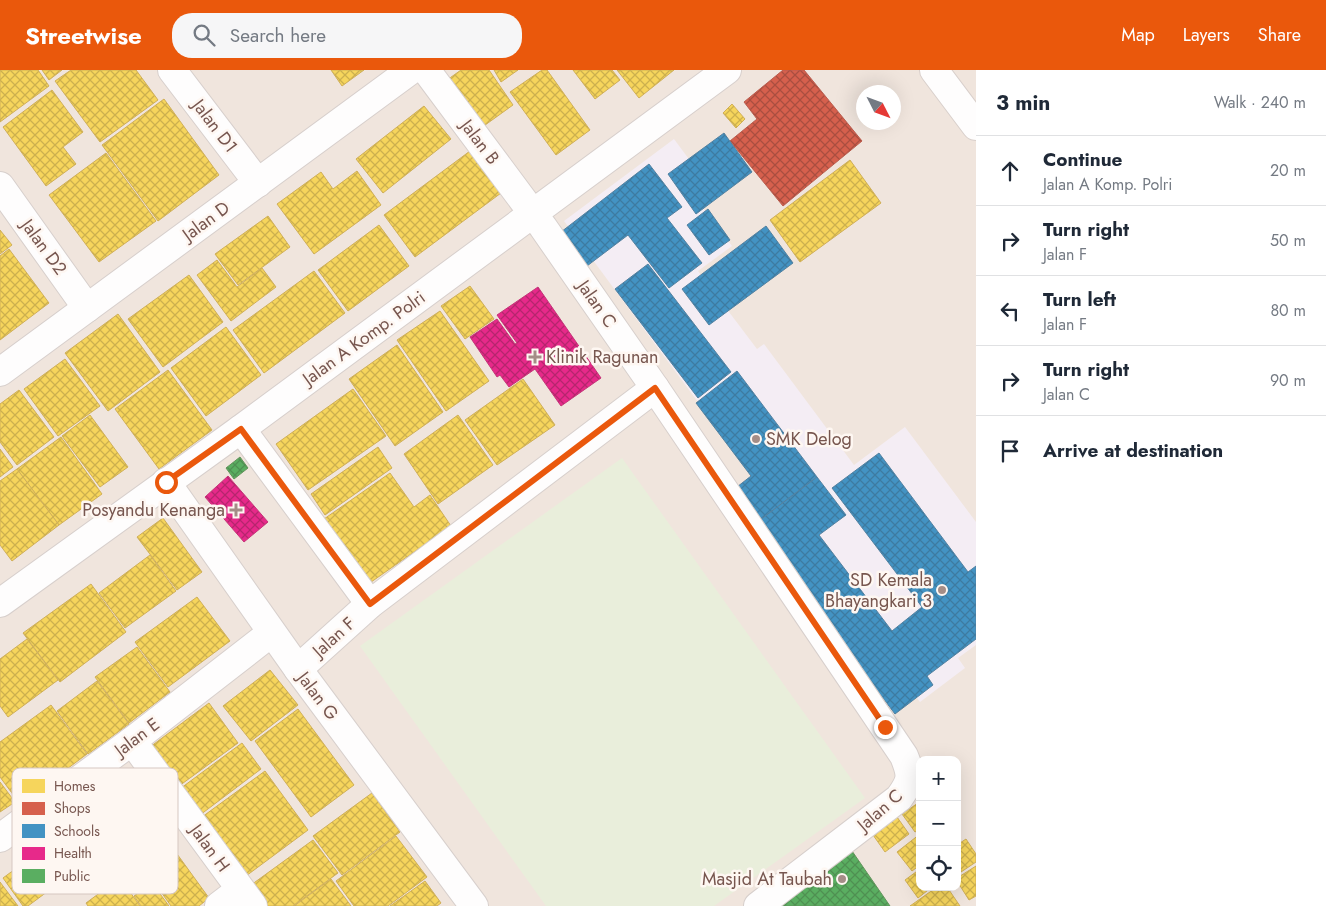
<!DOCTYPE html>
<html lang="en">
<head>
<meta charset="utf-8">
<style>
	body { margin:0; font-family:Jost,sans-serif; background:#f6f6f7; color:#1f2937 }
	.controls { position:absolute; right:15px; bottom:15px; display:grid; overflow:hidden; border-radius:10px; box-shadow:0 5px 20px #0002 }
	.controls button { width:45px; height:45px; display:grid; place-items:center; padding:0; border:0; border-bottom:1px solid #e0e1e3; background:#fff; color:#1f2937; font:25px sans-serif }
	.compass { position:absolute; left:856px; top:15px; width:45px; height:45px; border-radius:50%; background:#fff; box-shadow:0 5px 20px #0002; rotate:132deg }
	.stop { position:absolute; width:15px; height:15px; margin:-11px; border:4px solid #ea580c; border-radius:50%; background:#fff }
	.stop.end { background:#ea580c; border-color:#fff; box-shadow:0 1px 5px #0008 }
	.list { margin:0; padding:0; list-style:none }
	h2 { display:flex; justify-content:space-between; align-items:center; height:65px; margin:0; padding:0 20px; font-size:21px }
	h2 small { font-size:16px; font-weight:400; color:#747a83 }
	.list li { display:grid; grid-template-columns:32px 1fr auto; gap:15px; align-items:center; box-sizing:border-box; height:70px; padding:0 20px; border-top:1px solid #e0e1e3 }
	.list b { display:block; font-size:19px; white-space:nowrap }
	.list p { margin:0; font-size:16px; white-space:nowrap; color:#747a83 }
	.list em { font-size:16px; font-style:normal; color:#747a83 }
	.icon { flex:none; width:28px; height:28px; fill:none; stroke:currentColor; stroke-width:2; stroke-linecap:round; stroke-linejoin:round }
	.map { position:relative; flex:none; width:976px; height:836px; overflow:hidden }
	header { display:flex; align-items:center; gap:30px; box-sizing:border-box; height:70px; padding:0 25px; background:#ea580c; color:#fff }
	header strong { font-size:24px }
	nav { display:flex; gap:28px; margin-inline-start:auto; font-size:18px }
	.search { width:350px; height:45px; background:#f6f6f7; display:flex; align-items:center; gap:12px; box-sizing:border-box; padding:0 18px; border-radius:20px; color:#747a83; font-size:19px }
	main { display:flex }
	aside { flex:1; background:#fff }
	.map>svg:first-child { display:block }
</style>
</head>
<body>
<header>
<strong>Streetwise</strong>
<div class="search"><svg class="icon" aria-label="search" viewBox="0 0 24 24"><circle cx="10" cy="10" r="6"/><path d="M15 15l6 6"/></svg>Search here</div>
<nav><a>Map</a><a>Layers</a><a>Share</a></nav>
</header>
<main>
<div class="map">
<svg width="976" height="836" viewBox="0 0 976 836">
	<defs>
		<pattern id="homes-cross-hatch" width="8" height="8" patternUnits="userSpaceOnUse" patternTransform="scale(1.25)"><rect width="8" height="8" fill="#f6d55c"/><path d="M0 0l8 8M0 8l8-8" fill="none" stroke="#ccb04e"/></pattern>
		<pattern id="shops-cross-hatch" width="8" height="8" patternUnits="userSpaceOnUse" patternTransform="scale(1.25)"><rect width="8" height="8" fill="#d6604d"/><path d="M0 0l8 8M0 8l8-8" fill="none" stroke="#aa4e40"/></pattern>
		<pattern id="schools-cross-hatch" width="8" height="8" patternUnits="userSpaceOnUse" patternTransform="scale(1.25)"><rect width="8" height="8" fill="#4393c3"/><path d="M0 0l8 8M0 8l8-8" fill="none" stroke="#3d7ba1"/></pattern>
		<pattern id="health-cross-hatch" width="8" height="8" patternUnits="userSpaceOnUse" patternTransform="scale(1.25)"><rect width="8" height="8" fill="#e7298a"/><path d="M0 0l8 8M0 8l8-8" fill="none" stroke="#b6256e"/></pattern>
		<pattern id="public-cross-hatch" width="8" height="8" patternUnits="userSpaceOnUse" patternTransform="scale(1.25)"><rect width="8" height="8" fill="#5aae61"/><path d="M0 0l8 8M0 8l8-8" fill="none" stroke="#4f9052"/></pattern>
	</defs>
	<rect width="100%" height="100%" fill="#f8f3ef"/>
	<!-- residential -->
	<path fill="#f0e5dd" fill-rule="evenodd" d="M0,0H976V836H0ZM864,22H894V52H864ZM920,690H957V817H920Z"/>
	<!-- education -->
	<path fill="#f4edf4" d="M674,69L711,119L697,130L732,176L698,201L757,279L764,274L854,395L905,357L976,452V575L958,588L965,598L920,632L564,151Z"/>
	<!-- green -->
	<path fill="#e9eedb" d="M622,388L865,728L714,836H546L360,576Z"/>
	<!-- homes -->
	<g fill="url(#homes-cross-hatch)" stroke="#d0af58">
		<path d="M0,0H38L49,16L0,52Z"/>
		<path d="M42,0H62L49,10Z"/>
		<path d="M71,0H136L158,30L100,72L55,11Z"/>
		<path d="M331,0H364L342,16Z"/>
		<path d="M461,0H489L513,35L474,63L440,15Z"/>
		<path d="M494,0H518L501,12Z"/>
		<path d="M542,0H547L590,60L556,85L510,22Z"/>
		<path d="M573,0H612L620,10L595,29Z"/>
		<path d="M617,0H674L639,28Z"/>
		<path d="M52,20L83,62L63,77L76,94L46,116L3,57Z"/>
		<path d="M164,29L219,105L158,151L102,75Z"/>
		<path d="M732,34L745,49L736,58L723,43Z"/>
		<path d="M424,36L451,69L383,123L356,89Z"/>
		<path d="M470,81L501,123L415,187L384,145Z"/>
		<path d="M106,83L156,151L99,192L49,125Z"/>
		<path d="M850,90L881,133L800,192L770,150Z"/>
		<path d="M357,101L381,135L314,184L277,134L321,102L333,119Z"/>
		<path d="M268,146L290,177L238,215L215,184Z"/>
		<path d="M379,155L409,196L348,241L318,200Z"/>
		<path d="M0,160L12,175L0,184Z"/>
		<path d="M9,179L49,233L0,270V186Z"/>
		<path d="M217,190L237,217L262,198L276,217L231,251L197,205Z"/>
		<path d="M314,201L345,243L264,303L233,260Z"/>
		<path d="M189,205L223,252L163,297L128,249Z"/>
		<path d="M470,216L494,249L465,269L441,236Z"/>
		<path d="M440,241L489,311L446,341L397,270Z"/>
		<path d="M118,244L160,302L108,341L65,283Z"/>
		<path d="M226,257L261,305L206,346L171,298Z"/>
		<path d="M397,275L443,342L395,376L349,309Z"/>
		<path d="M65,289L100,336L58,366L24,319Z"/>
		<path d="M168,300L212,360L159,399L115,339Z"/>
		<path d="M523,309L555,355L497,395L465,350Z"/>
		<path d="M353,319L386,366L308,420L276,374Z"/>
		<path d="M19,320L54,367L17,395L0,372V334Z"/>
		<path d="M90,345L128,397L100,417L62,366Z"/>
		<path d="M458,345L493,395L438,434L404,384Z"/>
		<path d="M61,367L102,424L59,455L17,399Z"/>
		<path d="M378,377L392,398L325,445L311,424Z"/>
		<path d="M0,379L13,397L0,407Z"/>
		<path d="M17,399L59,455L12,491L0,475V411Z"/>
		<path d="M390,403L414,437L430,425L451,456L364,517L324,449Z"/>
		<path d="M163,448L202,502L177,520L137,467Z"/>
		<path d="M150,485L176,521L125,558L99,523Z"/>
		<path d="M91,514L126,562L60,612L23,563Z"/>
		<path d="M197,527L230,571L168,617L135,572Z"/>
		<path d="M27,569L58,610L8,647L0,636V589Z"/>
		<path d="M137,577L170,622L129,653L95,607Z"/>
		<path d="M270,600L298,635L251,671L223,636Z"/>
		<path d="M97,611L129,654L88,684L57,641Z"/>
		<path d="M209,633L238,673L179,716L150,677Z"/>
		<path d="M51,635L87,684L20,734L0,707V672Z"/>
		<path d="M298,639L354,715L311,747L255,671Z"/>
		<path d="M242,673L261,699L196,748L177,721Z"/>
		<path d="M265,701L308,760L246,806L202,747Z"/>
		<path d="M0,712L15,732L0,742Z"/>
		<path d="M372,723L400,762L342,805L313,766Z"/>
		<path d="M918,733L920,736V759L915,762L902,744Z"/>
		<path d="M897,747L909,764L885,782L873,765Z"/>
		<path d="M76,754L98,784L28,836H23L3,808Z"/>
		<path d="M920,764V795L912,801L897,782Z"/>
		<path d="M164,766L209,828L199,836H171L136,787Z"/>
		<path d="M396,766L427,807L388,836H354L336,811Z"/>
		<path d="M966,769L976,784V792L961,802L957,797V775Z"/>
		<path d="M313,770L338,803L293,836H266L251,815Z"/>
		<path d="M976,796V826L969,830L957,811V808Z"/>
		<path d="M920,799V817H932L918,828L905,810Z"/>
		<path d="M120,808L140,836H88L86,833Z"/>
		<path d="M331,809L351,836H294Z"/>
		<path d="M425,811L441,833L437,836H390Z"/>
		<path d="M0,812L18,836H0Z"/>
		<path d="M152,813L169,836H141L134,826Z"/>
		<path d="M937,817H947L960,836H910Z"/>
	</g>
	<!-- shops -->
	<path fill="url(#shops-cross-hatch)" stroke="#ba5d4e" d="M783,0H804L862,71L783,136L730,71L757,49L744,32Z"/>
	<!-- schools -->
	<g fill="url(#schools-cross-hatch)" stroke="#5381a0">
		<path d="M724,63L752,102L696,144L668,104Z"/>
		<path d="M649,94L682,137L667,148L702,193L669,218L628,165L587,196L561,162Z"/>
		<path d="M708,139L730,170L709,185L687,155Z"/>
		<path d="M766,156L793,193L709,255L682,219Z"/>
		<path d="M648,194L731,302L698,328L615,219Z"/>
		<path d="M737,301L817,407L752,456L728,424L751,406L696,333Z"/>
		<path d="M879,383L968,502L976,496V569L927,606L933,615L895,644L752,456L817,407L846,445L819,465L892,561L922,537L832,418Z"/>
	</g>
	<!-- health -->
	<g fill="url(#health-cross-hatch)" stroke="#c53678">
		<path d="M538,217L601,308L561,336L535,299L509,317L500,305L497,307L470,267L497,249L515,274L517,273L497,245Z"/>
		<path d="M228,406L268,452L244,472L205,427Z"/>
	</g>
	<!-- public -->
	<g fill="url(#public-cross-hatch)" stroke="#63945c">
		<path d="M240,387L248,398L234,409L226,398Z"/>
		<path d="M852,781L890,836H775Z"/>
	</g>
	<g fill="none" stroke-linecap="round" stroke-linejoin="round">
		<defs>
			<g id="street">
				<path d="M172,0L258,113"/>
				<path d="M426,0L543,157L655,318L904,686C912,706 912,710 899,728L758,836"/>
				<path d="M0,116L87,238"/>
				<path d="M0,302L411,0"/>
				<path d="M241,359L370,534"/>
				<path d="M166,412L298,599L474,836"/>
				<path d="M0,533L241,359L727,0"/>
				<path d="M298,599L370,534L655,318"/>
				<path d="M132,671L253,836"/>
				<path d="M0,768L132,671L271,563"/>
				<path d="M219,836L240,820"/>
			</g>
			<path id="secondary" d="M934,0L976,56"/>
		</defs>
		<!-- street casing -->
		<use href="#street" stroke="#d7cfcc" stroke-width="30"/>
		<!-- secondary casing -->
		<use href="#secondary" stroke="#d8cfcb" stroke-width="30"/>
		<!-- street -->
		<use href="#street" stroke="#fefdfd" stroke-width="28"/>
		<!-- secondary -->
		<use href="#secondary" stroke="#fefdfd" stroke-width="28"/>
	</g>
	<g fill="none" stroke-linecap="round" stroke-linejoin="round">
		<!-- route -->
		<path stroke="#ea580c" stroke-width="6" d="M166,412L241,359L370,534L655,318L885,657"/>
	</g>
	<!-- markers -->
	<g fill="#a48d87" stroke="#fef7f2" stroke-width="2">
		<path d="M532.5 279.5h5v5h5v5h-5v5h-5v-5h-5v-5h5z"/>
		<circle cx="756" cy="369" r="5"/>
		<path d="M233.5 432.5h5v5h5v5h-5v5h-5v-5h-5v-5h5z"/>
		<circle cx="942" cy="520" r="5"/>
		<circle cx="842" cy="809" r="5"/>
	</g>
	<g text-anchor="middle" stroke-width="5" stroke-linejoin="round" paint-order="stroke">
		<!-- street labels -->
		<g font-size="18" fill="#77564f" stroke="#fef7f2">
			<text transform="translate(215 56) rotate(53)" y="6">Jalan D1</text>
			<text transform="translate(480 72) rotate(53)" y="6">Jalan B</text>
			<text transform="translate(206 151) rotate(-36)" y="6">Jalan D</text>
			<text transform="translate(44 177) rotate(54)" y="6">Jalan D2</text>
			<text transform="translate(597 234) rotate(55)" y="6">Jalan C</text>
			<text transform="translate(364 268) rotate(-36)" y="6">Jalan A Komp. Polri</text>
			<text transform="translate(334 567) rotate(-42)" y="6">Jalan F</text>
			<text transform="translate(318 626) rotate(53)" y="6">Jalan G</text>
			<text transform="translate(137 667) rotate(-37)" y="6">Jalan E</text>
			<text transform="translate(880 740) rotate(-41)" y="6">Jalan C</text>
			<text transform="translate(210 778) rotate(54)" y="6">Jalan H</text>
		</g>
		<!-- poi labels -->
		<g font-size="18" fill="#77564f" stroke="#fef7f2" text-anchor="end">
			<text x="546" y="293" text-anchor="start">Klinik Ragunan</text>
			<text x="766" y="375" text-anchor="start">SMK Delog</text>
			<text x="225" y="446">Posyandu Kenanga</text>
			<text x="932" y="516">SD Kemala<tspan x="932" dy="21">Bhayangkari 3</tspan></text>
			<text x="832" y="815">Masjid At Taubah</text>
		</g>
	</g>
	<!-- legend -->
	<rect x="12" y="698" width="166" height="126" rx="8" fill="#fef7f2" stroke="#d6c7c1" stroke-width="1"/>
	<rect x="22" y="709" width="23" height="14" fill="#f6d55c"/>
	<rect x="22" y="732" width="23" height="13" fill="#d6604d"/>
	<rect x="22" y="754" width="23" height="14" fill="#4393c3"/>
	<rect x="22" y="777" width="23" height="13" fill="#e7298a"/>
	<rect x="22" y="799" width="23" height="14" fill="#5aae61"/>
	<g font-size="14" fill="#77564f">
		<text x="54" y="721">Homes</text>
		<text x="54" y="743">Shops</text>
		<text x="54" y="766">Schools</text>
		<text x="54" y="788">Health</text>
		<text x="54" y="811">Public</text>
	</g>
</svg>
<div class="controls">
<button>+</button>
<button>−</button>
<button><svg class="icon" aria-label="locate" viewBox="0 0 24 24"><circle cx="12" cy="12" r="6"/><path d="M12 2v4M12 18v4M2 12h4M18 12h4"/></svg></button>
</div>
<svg class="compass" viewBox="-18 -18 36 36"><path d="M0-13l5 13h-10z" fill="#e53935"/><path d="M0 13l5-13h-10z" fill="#747a83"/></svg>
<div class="stop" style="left:166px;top:412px"></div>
<div class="stop end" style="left:885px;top:657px"></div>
</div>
<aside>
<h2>3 min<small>Walk · 240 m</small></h2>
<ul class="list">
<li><svg class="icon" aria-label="ahead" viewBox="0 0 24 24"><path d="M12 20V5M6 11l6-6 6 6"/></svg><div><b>Continue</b><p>Jalan A Komp. Polri</p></div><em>20 m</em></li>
<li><svg class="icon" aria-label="right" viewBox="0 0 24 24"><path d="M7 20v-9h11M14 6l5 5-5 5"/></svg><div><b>Turn right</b><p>Jalan F</p></div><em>50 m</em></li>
<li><svg class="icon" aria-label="left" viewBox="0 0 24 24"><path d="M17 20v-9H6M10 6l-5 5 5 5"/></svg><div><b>Turn left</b><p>Jalan F</p></div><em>80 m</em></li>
<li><svg class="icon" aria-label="right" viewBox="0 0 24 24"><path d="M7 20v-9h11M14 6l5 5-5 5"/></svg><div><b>Turn right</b><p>Jalan C</p></div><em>90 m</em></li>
<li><svg class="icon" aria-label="arrive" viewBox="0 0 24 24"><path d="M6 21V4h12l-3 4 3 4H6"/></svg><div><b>Arrive at destination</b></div></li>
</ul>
</aside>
</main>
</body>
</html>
